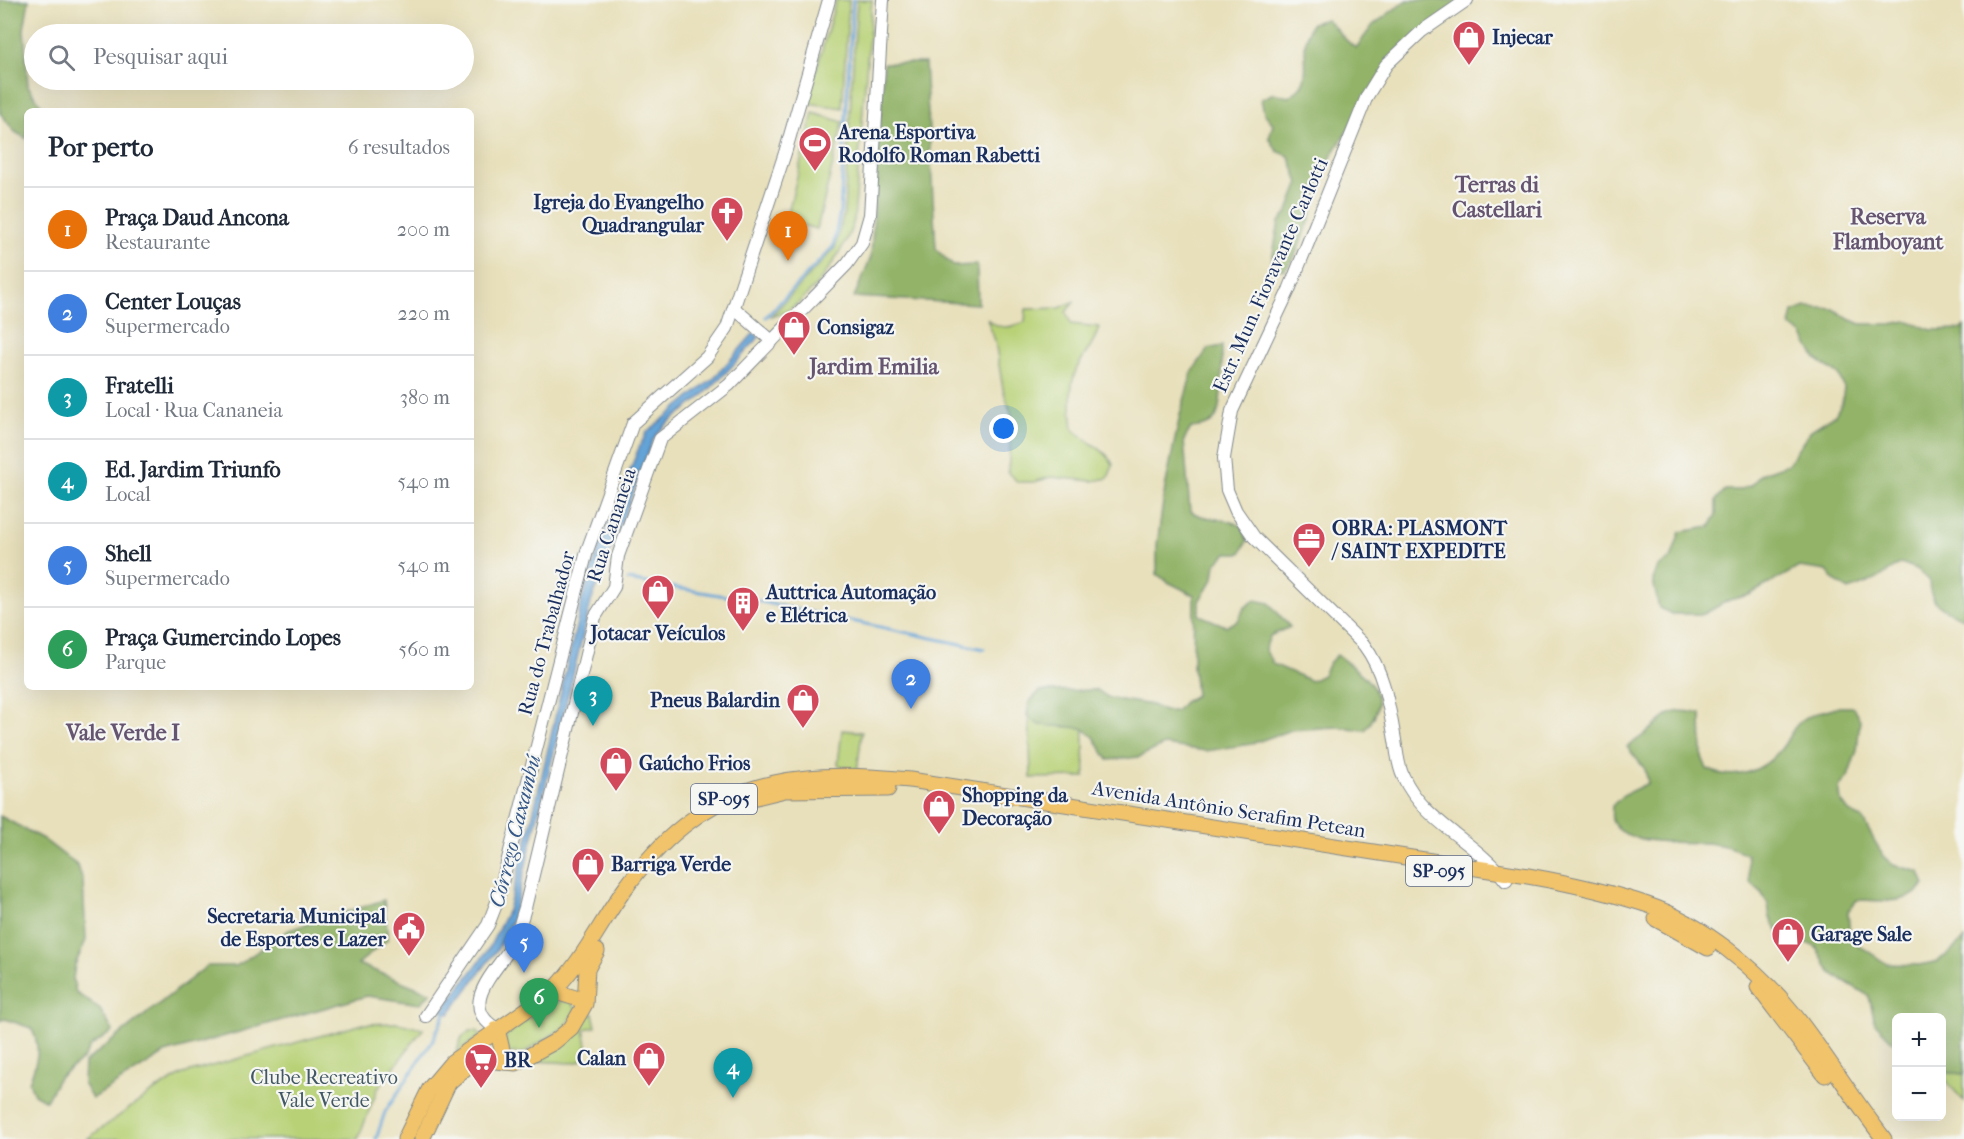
<!DOCTYPE html>
<html lang="pt">
<head>
<meta charset="utf-8">
<style>
	body { margin:0; font-family:"IM FELL French Canon",serif; background:#f6f6f7; color:#1f2937 }
	.controls { position:absolute; right:18px; bottom:18px; display:grid; overflow:hidden; border-radius:9px; box-shadow:0 6px 24px #0002 }
	.controls button { width:54px; height:54px; display:grid; place-items:center; padding:0; border:0; border-bottom:2px solid #e0e1e3; background:#fff; color:#1f2937; font:30px sans-serif }
	.you { position:absolute; left:1004px; top:429px; width:21px; height:21px; margin:-15px; border:4px solid #fff; border-radius:50%; background:#1a73e8; box-shadow:0 0 0 9px #1a73e833 }
	.badge { display:grid; place-items:center; width:39px; height:39px; border-radius:50%; background:#0b8043; color:#fff; font-size:20px; font-weight:700 }
	.pin { position:absolute; translate:-50% -50px; filter:drop-shadow(0 2px 3px #0008) }
	.pin::after { content:''; position:absolute; top:32px; width:21px; height:18px; background:inherit; clip-path:polygon(0 0,100% 0,50% 100%) }
	.list { margin:0; padding:0; list-style:none }
	h2 { display:flex; justify-content:space-between; align-items:center; height:78px; margin:0; padding:0 24px; font-size:26px }
	h2 small { font-size:20px; font-weight:400; color:#747a83 }
	.list li { display:grid; grid-template-columns:39px 1fr auto; gap:18px; align-items:center; box-sizing:border-box; height:84px; padding:0 24px; border-top:2px solid #e0e1e3 }
	.list b { display:block; font-size:22px; white-space:nowrap }
	.list p { margin:0; font-size:20px; white-space:nowrap; color:#747a83 }
	.list em { font-size:20px; font-style:normal; color:#747a83 }
	.icon { flex:none; width:33px; height:33px; fill:none; stroke:currentColor; stroke-width:2; stroke-linecap:round; stroke-linejoin:round }
	.map { position:relative; flex:none; width:1964px; height:1139px; overflow:hidden }
	.search { position:absolute; background:#fff; box-shadow:0 6px 24px #0002; left:24px; top:24px; width:450px; height:66px; display:flex; align-items:center; gap:15px; box-sizing:border-box; padding:0 21px; border-radius:33px; color:#747a83; font-size:22px }
	.panel { position:absolute; background:#fff; box-shadow:0 6px 24px #0002; left:24px; top:108px; width:450px; height:582px; border-radius:9px }
	.map>svg:first-child { display:block }
</style>
</head>
<body>
<div class="map">
<svg width="1964" height="1139" viewBox="0 0 1964 1139">
	<rect width="100%" height="100%" fill="#f6f6f2"/>
	<filter id="ink" filterUnits="userSpaceOnUse"><feTurbulence type="fractalNoise" baseFrequency=".0167" numOctaves="2"/><feDisplacementMap in="SourceGraphic" scale="12" xChannelSelector="R" yChannelSelector="G"/><feConvolveMatrix kernelMatrix="1 2 1 2 8 2 1 2 1" color-interpolation-filters="sRGB"/></filter>
	<filter id="wash" filterUnits="userSpaceOnUse"><feTurbulence type="fractalNoise" baseFrequency=".008" numOctaves="4" result="noise"/><feDisplacementMap in="SourceGraphic" scale="24" xChannelSelector="R" yChannelSelector="G"/><feGaussianBlur stdDeviation="1.35" result="paint"/><feColorMatrix in="noise" values="0 0 0 0 0 0 0 0 0 0 0 0 0 0 0 0 0 1.4 0 .05"/><feComposite in="paint" operator="in"/></filter>
	<g filter="url(#wash)">
		<rect width="100%" height="100%" fill="#e8e0bb"/>
		<!-- green -->
		<g fill="#b8d176" stroke="#6a806a" stroke-width="1.5">
			<path d="M836,0H849L842,108L807,103Z"/>
			<path d="M857,0H872L854,220C847,249 802,315 771,316L835,248L844,212Z"/>
			<path d="M813,113L843,122L817,229L786,221Z"/>
			<path d="M1075,301L1066,312L1071,324L1099,327C1095,343 1085,353 1077,368C1068,387 1071,409 1073,429C1086,443 1106,448 1113,465L1108,478L1093,481L1051,477L1034,482H1018L1008,473L1012,416L1003,389L995,341L987,319C999,330 1010,328 1025,322L1026,309L1060,308Z"/>
			<path d="M1083,709L1085,777L1031,778L1029,710Z"/>
			<path d="M842,730L862,732L857,771L846,770L838,764Z"/>
			<path d="M561,1001L572,1002L576,1009L566,1026L524,1053H509L505,1040L507,1034L548,1004Z"/>
			<path d="M593,1013L596,1027L584,1029L587,1045L581,1061L571,1063L535,1061Z"/>
			<path d="M398,1023L423,1029L378,1088L358,1139H87L151,1093L183,1074L363,1024Z"/>
			<path d="M470,1031H477L481,1035L456,1053L462,1037Z"/>
			<path d="M1942,1072L1964,1074V1101L1942,1077Z"/>
		</g>
		<!-- forest -->
		<g fill="#92b367" stroke="#567162" stroke-width="1.5">
			<path d="M0,0H29L24,29L28,86L45,111H27V139L15,132L0,113Z"/>
			<path d="M1407,0H1471L1395,56L1332,155L1321,180L1309,222L1293,260L1284,270L1271,265L1279,222L1288,211L1299,183L1289,156L1277,151L1269,138L1273,124L1264,113L1261,99L1274,93L1288,97C1321,79 1294,53 1312,23L1326,19C1338,29 1343,40 1356,48L1373,25Z"/>
			<path d="M884,63H925L936,249L953,266L977,265L978,304L854,297L871,257Z"/>
			<path d="M1806,307L1834,309L1847,318L1861,324H1891L1906,321L1932,330L1961,329L1964,326V618C1942,610 1929,604 1929,580L1917,569L1901,563L1877,579L1849,590L1836,582L1827,571L1799,567L1749,595L1729,600L1704,614H1672L1659,608L1653,580L1658,567L1671,559L1680,532L1710,527L1716,515V500L1725,490H1739L1752,485L1761,474L1788,464L1811,430L1835,415L1842,402L1844,388L1839,375L1816,359L1802,334L1790,326L1793,312Z"/>
			<path d="M1222,346C1222,361 1223,405 1216,417C1211,426 1200,427 1191,428L1184,440L1190,511C1207,522 1226,516 1243,527L1247,541L1241,553H1227L1216,563L1214,578L1199,601V615L1226,626L1238,621L1244,608L1255,600L1269,603L1290,627L1270,636L1265,649L1273,664L1311,681L1323,675L1329,663L1337,655C1364,676 1396,694 1365,730L1337,727L1291,730L1251,744L1206,751L1164,745L1139,757L1108,760L1094,737L1082,728L1039,725L1027,716L1029,702L1040,691L1097,690L1109,698L1152,705L1164,711H1176L1184,702L1196,695L1193,667L1194,595L1168,582L1157,574V545L1165,488L1180,415L1192,372L1208,349Z"/>
			<path d="M1838,707H1853L1860,720L1857,750L1848,777L1839,787L1841,801L1849,812L1862,818L1883,856L1893,865L1920,872L1925,885C1907,906 1883,900 1857,900L1848,911L1850,939L1887,964L1919,965L1935,962L1947,955L1964,939V1074L1942,1072V1018H1896V1045L1875,1023L1869,996L1831,973L1816,947L1778,931L1770,918L1768,904L1761,892L1750,882L1747,854C1734,848 1721,844 1707,843C1685,841 1621,847 1612,820C1611,816 1612,810 1612,806L1623,795L1648,783L1645,769L1627,747C1635,741 1643,736 1650,730C1669,713 1674,707 1701,714L1702,757L1707,769C1734,782 1763,772 1781,749C1788,741 1791,729 1800,722C1810,714 1825,710 1838,707Z"/>
			<path d="M0,816L43,839L78,866L83,881L86,940L75,965L73,979L76,993L99,1008L113,1031L90,1047L83,1059L59,1077L46,1101L34,1094L29,1082C37,1062 42,1047 31,1028L5,1019L0,1021Z"/>
			<path d="M384,900L388,939L358,964L431,993L420,1004L367,996L165,1053L92,1099L83,1083L84,1063L207,966H236L289,930Z"/>
		</g>
		<!-- water -->
		<path fill="#64a3d6" stroke="#40699a" stroke-width="1.5" d="M754,333L759,337C740,358 721,379 700,398C683,413 663,422 652,442L591,602L512,921L498,948L449,1014L442,1011L488,950L508,910L528,836L582,600L600,545L638,450L647,432L714,378Z"/>
		<g fill="none" stroke-linecap="round" stroke-linejoin="round">
			<!-- stream -->
			<g stroke="#64a3d6" stroke-width="3">
				<path d="M766,317L833,247L840,212L853,0"/>
				<path d="M628,580L762,602L984,649"/>
				<path d="M376,1139L385,1112L433,1040L446,1011"/>
			</g>
		</g>
	</g>
	<g filter="url(#ink)">
		<g fill="none" stroke-linecap="round" stroke-linejoin="round">
			<defs>
				<g id="minor">
					<path d="M1467,0L1422,31L1386,65L1367,96L1289,290L1232,411L1224,458L1227,490L1236,511L1254,537L1364,645C1385,673 1389,707 1395,740C1397,752 1398,766 1403,776C1423,822 1477,842 1506,881"/>
					<path d="M735,309L772,341"/>
					<path d="M426,1016L488,925L497,902L587,551L633,423L707,357L727,328L785,153L829,0"/>
					<path d="M497,1029C456,1005 497,971 513,944C518,933 521,920 525,908L595,617L614,587L618,556L660,439L729,385L847,264L862,243L870,215L883,0"/>
				</g>
				<g id="major">
					<path d="M748,799L785,790L888,789"/>
					<path d="M1656,919L1708,948"/>
					<path d="M1758,987L1825,1075"/>
					<path d="M553,991L585,1001"/>
					<path d="M497,1029L505,1062"/>
					<path d="M441,1089L469,1065L485,1060L516,1063L554,1042L571,1028L585,1004L587,969L597,951"/>
					<path d="M405,1139L430,1088L452,1062L553,991C583,961 599,925 624,890C701,783 784,767 910,780L1528,876C1568,883 1609,892 1648,905C1700,922 1759,970 1793,1013C1825,1053 1852,1098 1884,1139"/>
					<path d="M422,1139L449,1082"/>
				</g>
			</defs>
			<!-- minor casing -->
			<use href="#minor" stroke="#82888c" stroke-width="14"/>
			<!-- major casing -->
			<use href="#major" stroke="#82888c" stroke-width="17"/>
			<!-- minor -->
			<use href="#minor" stroke="#fff" stroke-width="12"/>
			<!-- major -->
			<use href="#major" stroke="#f1c36a" stroke-width="15"/>
		</g>
	</g>
	<!-- icons -->
	<defs>
		<symbol id="shop-pin" viewBox="-11 -11 22 30"><path d="M0 17L-7.5 6A9.5 9.5 0 1 1 7.5 6Z" fill="#d1495b" stroke="#f6f6f2"/><path d="M-5-2.5h2.3a2.7 3.5 0 0 1 5.4 0H5L5.5 6h-11ZM-1.5-2.5h3a1.5 2.3 0 0 0-3 0Z" fill="#fff"/></symbol>
		<symbol id="stadium-pin" viewBox="-11 -11 22 30"><path d="M0 17L-7.5 6A9.5 9.5 0 1 1 7.5 6Z" fill="#d1495b" stroke="#f6f6f2"/><path d="M0-5a6.5 5 0 1 0 0 10a6.5 5 0 1 0 0-10ZM-3.5-1.8h7v3.6h-7Z" fill="#fff"/></symbol>
		<symbol id="church-pin" viewBox="-11 -11 22 30"><path d="M0 17L-7.5 6A9.5 9.5 0 1 1 7.5 6Z" fill="#d1495b" stroke="#f6f6f2"/><path d="M-1.2-6h2.4v3.5h3.3v2.4h-3.3V6h-2.4V-.1h-3.3v-2.4h3.3Z" fill="#fff"/></symbol>
		<symbol id="office-pin" viewBox="-11 -11 22 30"><path d="M0 17L-7.5 6A9.5 9.5 0 1 1 7.5 6Z" fill="#d1495b" stroke="#f6f6f2"/><path d="M-6-3h4V-5.5h4V-3h4V5H-6ZM-1-4.5V-3h2v-1.5ZM-6 0V1H6V0Z" fill="#fff"/></symbol>
		<symbol id="building-pin" viewBox="-11 -11 22 30"><path d="M0 17L-7.5 6A9.5 9.5 0 1 1 7.5 6Z" fill="#d1495b" stroke="#f6f6f2"/><path d="M-4-6H4V6H1V3H-1V6H-4ZM-2.5-4.3h1.7v1.8h-1.7ZM.8-4.3h1.7v1.8H.8ZM-2.5-1h1.7V.8h-1.7ZM.8-1h1.7V.8H.8Z" fill="#fff"/></symbol>
		<symbol id="civic-pin" viewBox="-11 -11 22 30"><path d="M0 17L-7.5 6A9.5 9.5 0 1 1 7.5 6Z" fill="#d1495b" stroke="#f6f6f2"/><path d="M-.6-6.5H3V-4.5H.6V-3L4-1V1h2V6H-6V1h2V-1L-.6-3ZM-1.2 2.5V6h2.4V2.5Z" fill="#fff"/></symbol>
		<symbol id="supermarket-pin" viewBox="-11 -11 22 30"><path d="M0 17L-7.5 6A9.5 9.5 0 1 1 7.5 6Z" fill="#d1495b" stroke="#f6f6f2"/><path d="M-6-5.5h2.5l.6 2H6L4.5 2H-2.5L-4.4-4H-6ZM-1.5 3.2a1.3 1.3 0 1 0 .1 0ZM3 3.2a1.3 1.3 0 1 0 .1 0Z" fill="#fff"/></symbol>
	</defs>
	<g fill-rule="evenodd">
		<use href="#shop-pin" x="1450" y="18" width="38" height="52"/>
		<use href="#stadium-pin" x="796" y="124" width="38" height="52"/>
		<use href="#church-pin" x="708" y="194" width="38" height="52"/>
		<use href="#shop-pin" x="775" y="308" width="38" height="52"/>
		<use href="#office-pin" x="1290" y="520" width="38" height="52"/>
		<use href="#shop-pin" x="639" y="572" width="38" height="52"/>
		<use href="#building-pin" x="724" y="584" width="38" height="52"/>
		<use href="#shop-pin" x="784" y="681" width="38" height="52"/>
		<use href="#shop-pin" x="597" y="744" width="38" height="52"/>
		<use href="#shop-pin" x="920" y="787" width="38" height="52"/>
		<use href="#shop-pin" x="569" y="845" width="38" height="52"/>
		<use href="#civic-pin" x="390" y="909" width="38" height="52"/>
		<use href="#shop-pin" x="1769" y="915" width="38" height="52"/>
		<use href="#shop-pin" x="630" y="1039" width="38" height="52"/>
		<use href="#supermarket-pin" x="462" y="1041" width="38" height="52"/>
	</g>
	<g text-anchor="middle" stroke-width="4.5" stroke-linejoin="round" paint-order="stroke">
		<!-- shield labels -->
		<g fill="#f6f6f2" stroke="#5d6b8a" stroke-width="1.5">
			<rect x="691" y="784" width="66" height="30" rx="4.5"/>
			<rect x="1406" y="856" width="66" height="30" rx="4.5"/>
		</g>
		<g font-size="18" font-weight="bold" fill="#1b2f5e">
			<text x="724" y="805">SP-095</text>
			<text x="1439" y="877">SP-095</text>
		</g>
		<!-- poi labels -->
		<g font-size="20" font-weight="bold" fill="#1b2f5e" stroke="#f6f6f2" text-anchor="start">
			<text x="1492" y="44">Injecar</text>
			<text x="838" y="139">Arena Esportiva<tspan x="838" dy="23">Rodolfo Roman Rabetti</tspan></text>
			<text x="704" y="209" text-anchor="end">Igreja do Evangelho<tspan x="704" dy="23">Quadrangular</tspan></text>
			<text x="817" y="334">Consigaz</text>
			<text x="1332" y="535">OBRA: PLASMONT<tspan x="1332" dy="23">/ SAINT EXPEDITE</tspan></text>
			<text x="766" y="599">Auttrica Automação<tspan x="766" dy="23">e Elétrica</tspan></text>
			<text x="658" y="640" text-anchor="middle">Jotacar Veículos</text>
			<text x="780" y="707" text-anchor="end">Pneus Balardin</text>
			<text x="639" y="770">Gaúcho Frios</text>
			<text x="962" y="802">Shopping da<tspan x="962" dy="23">Decoração</tspan></text>
			<text x="611" y="871">Barriga Verde</text>
			<text x="386" y="923" text-anchor="end">Secretaria Municipal<tspan x="386" dy="23">de Esportes e Lazer</tspan></text>
			<text x="1811" y="941">Garage Sale</text>
			<text x="626" y="1065" text-anchor="end">Calan</text>
			<text x="504" y="1067">BR</text>
		</g>
		<!-- street labels -->
		<g font-size="20" fill="#1b2f5e" stroke="#f6f6f2">
			<text transform="translate(1270 275) rotate(-66)" y="7">Estr. Mun. Fioravante Carlotti</text>
			<text transform="translate(611 525) rotate(-72)" y="7">Rua Cananeia</text>
			<text transform="translate(546 633) rotate(-75)" y="7">Rua do Trabalhador</text>
			<text transform="translate(1229 809) rotate(9)" y="7">Avenida Antônio Serafim Petean</text>
		</g>
		<!-- park labels -->
		<g font-size="20" fill="#425864" stroke="#f6f6f2">
			<text x="324" y="1084">Clube Recreativo<tspan x="324" dy="23">Vale Verde</tspan></text>
		</g>
		<!-- water labels -->
		<g font-size="21" font-style="italic" fill="#355888" stroke="#f6f6f2">
			<text transform="translate(515 831) rotate(-76)" y="7">Córrego Caxambú</text>
		</g>
		<!-- quarter labels -->
		<g font-size="22" font-weight="bold" fill="#655570" stroke="#f6f6f2">
			<text x="1497" y="192">Terras di<tspan x="1497" dy="25">Castellari</tspan></text>
			<text x="1888" y="224">Reserva<tspan x="1888" dy="25">Flamboyant</tspan></text>
			<text x="874" y="374">Jardim Emilia</text>
			<text x="123" y="740">Vale Verde I</text>
		</g>
	</g>
</svg>
<div class="controls">
<button>+</button>
<button>−</button>
</div>
<div class="you"></div>
<div class="pin badge" style="left:788px;top:261px;background:#e8710a">1</div>
<div class="pin badge" style="left:911px;top:709px;background:#3f7fe0">2</div>
<div class="pin badge" style="left:593px;top:726px;background:#0f9aa8">3</div>
<div class="pin badge" style="left:733px;top:1098px;background:#0f9aa8">4</div>
<div class="pin badge" style="left:524px;top:973px;background:#3f7fe0">5</div>
<div class="pin badge" style="left:539px;top:1028px;background:#2e9e5b">6</div>
<div class="search"><svg class="icon" aria-label="search" viewBox="0 0 24 24"><circle cx="10" cy="10" r="6"/><path d="M15 15l6 6"/></svg>Pesquisar aqui</div>
<section class="panel">
<h2>Por perto<small>6 resultados</small></h2>
<ul class="list">
<li><span class="badge" style="background:#e8710a">1</span><div><b>Praça Daud Ancona</b><p>Restaurante</p></div><em>200 m</em></li>
<li><span class="badge" style="background:#3f7fe0">2</span><div><b>Center Louças</b><p>Supermercado</p></div><em>220 m</em></li>
<li><span class="badge" style="background:#0f9aa8">3</span><div><b>Fratelli</b><p>Local · Rua Cananeia</p></div><em>380 m</em></li>
<li><span class="badge" style="background:#0f9aa8">4</span><div><b>Ed. Jardim Triunfo</b><p>Local</p></div><em>540 m</em></li>
<li><span class="badge" style="background:#3f7fe0">5</span><div><b>Shell</b><p>Supermercado</p></div><em>540 m</em></li>
<li><span class="badge" style="background:#2e9e5b">6</span><div><b>Praça Gumercindo Lopes</b><p>Parque</p></div><em>560 m</em></li>
</ul>
</section>
</div>
</body>
</html>
